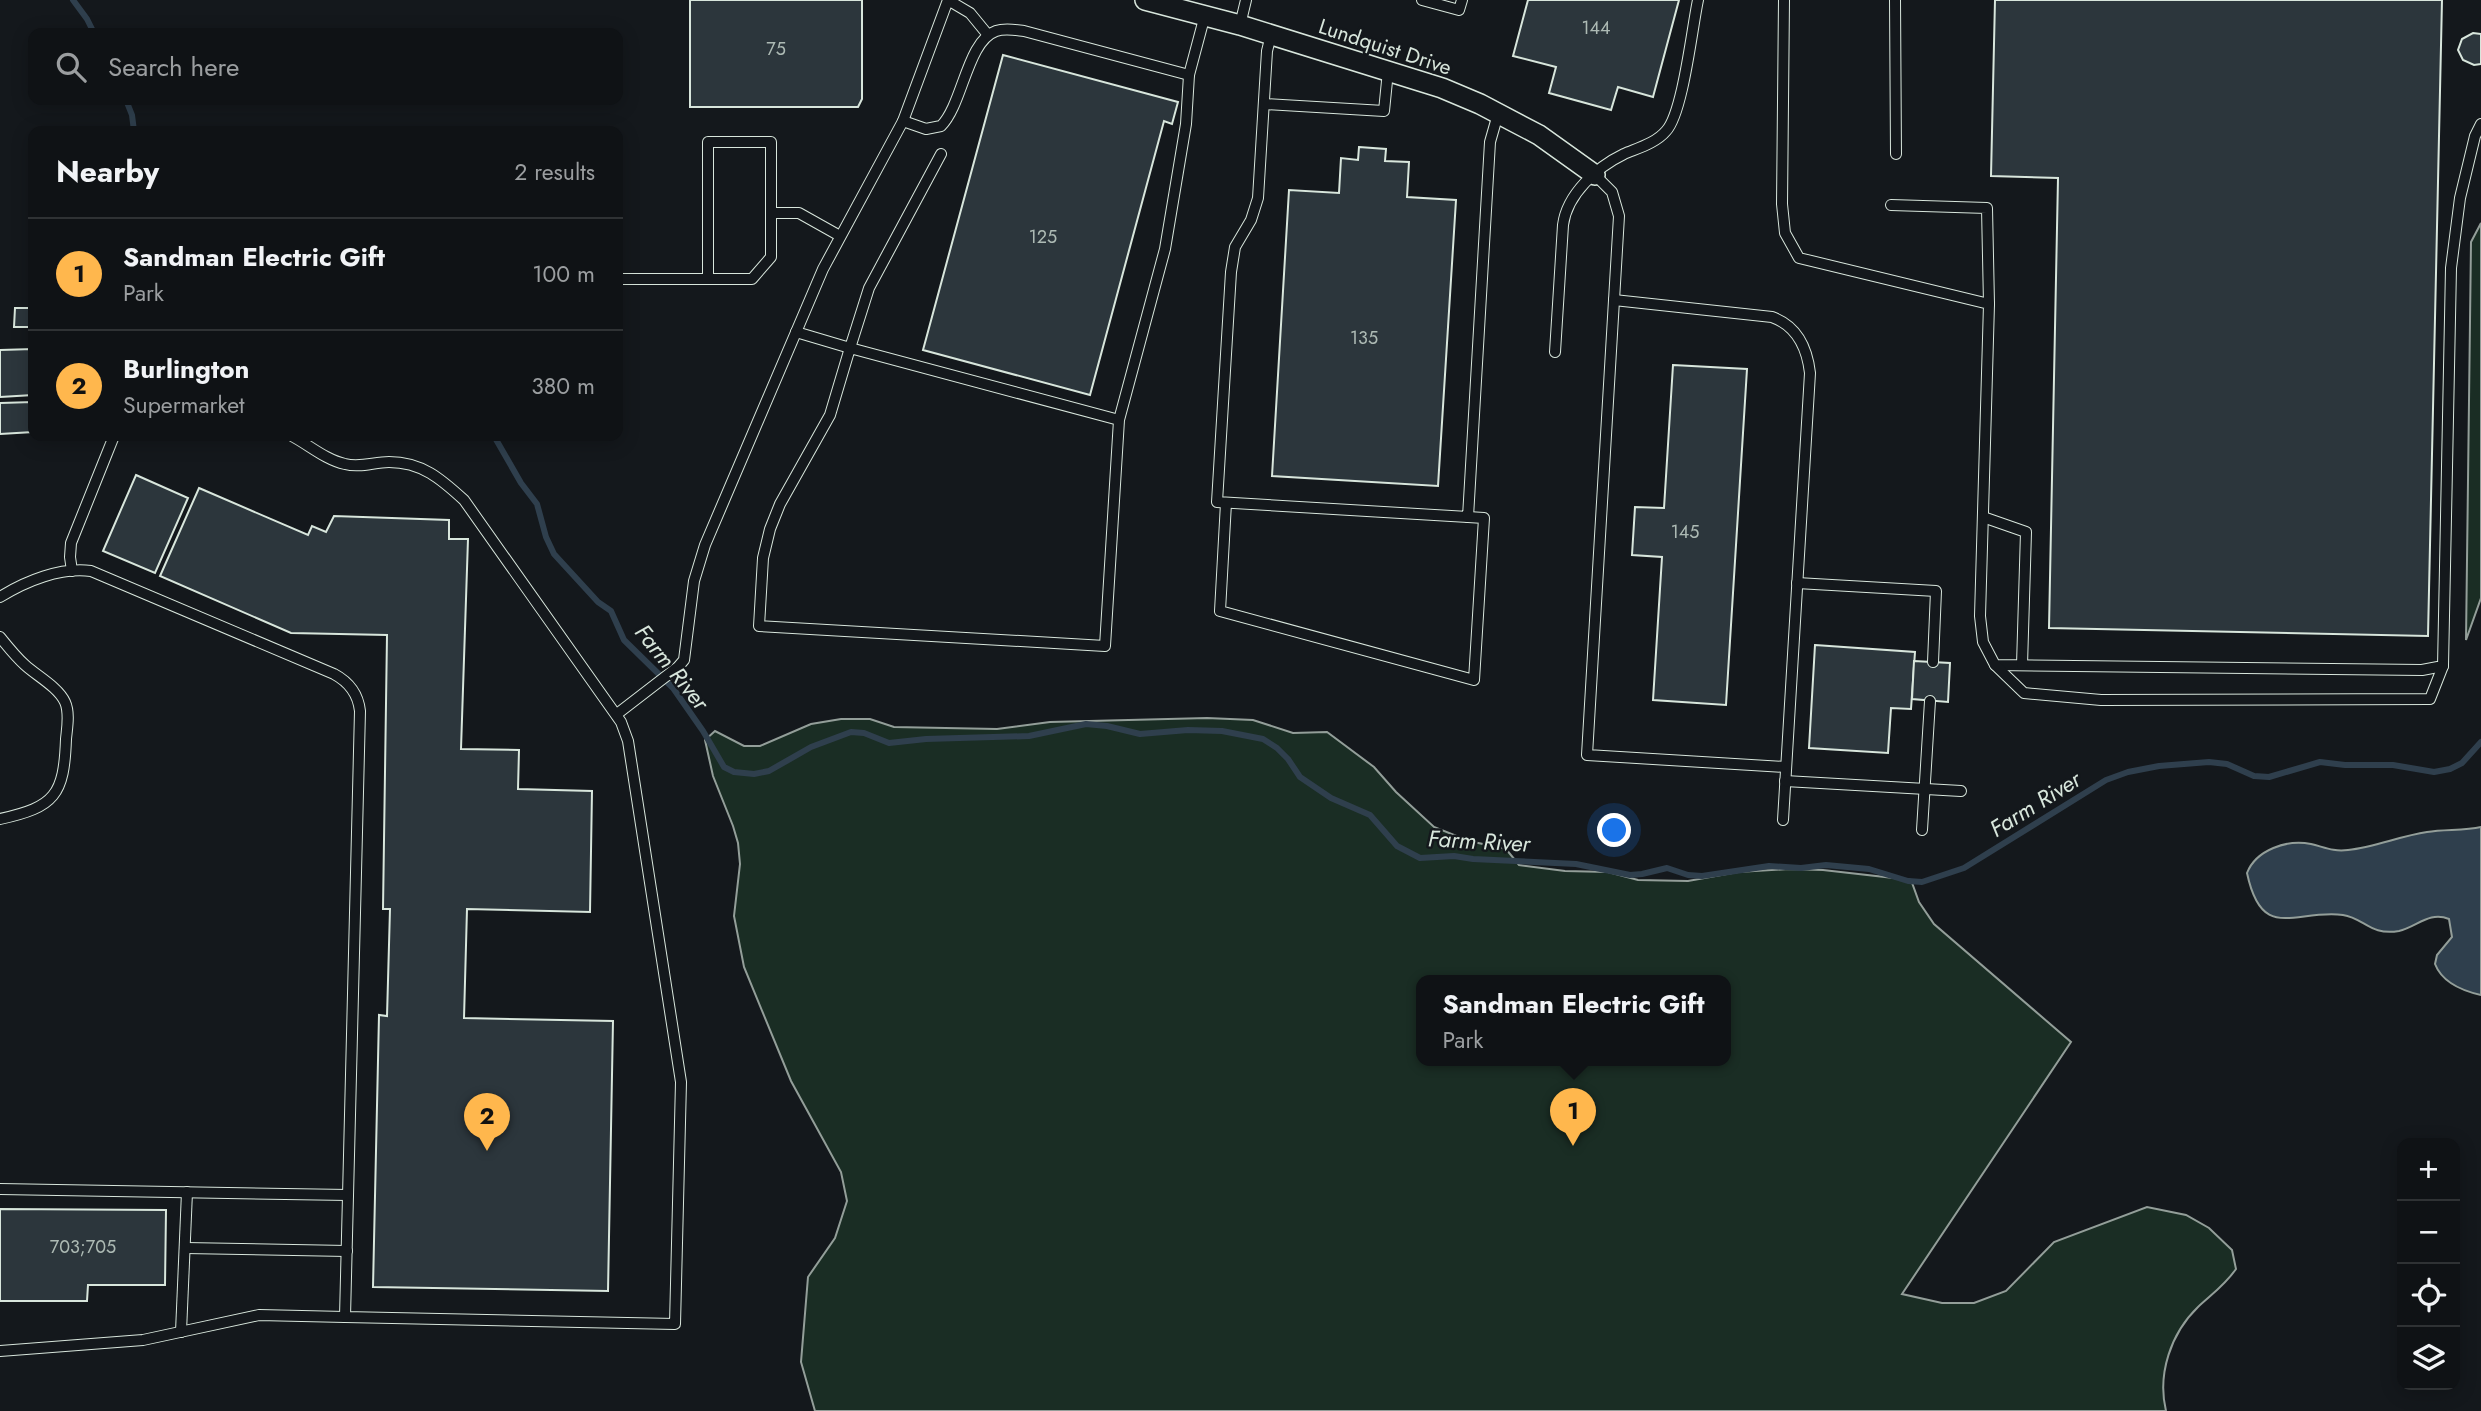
<!DOCTYPE html>
<html lang="en">
<head>
<meta charset="utf-8">
<style>
	body { margin:0; font-family:Jost,sans-serif; background:#181b1e; color:#f1f3f6 }
	.controls { position:absolute; right:21px; bottom:21px; display:grid; overflow:hidden; border-radius:14px; box-shadow:0 4px 18px #0003 }
	.controls button { width:63px; height:63px; display:grid; place-items:center; padding:0; border:0; border-bottom:2px solid #2f3234; background:#0f1215; color:#f1f3f6; font:35px sans-serif }
	.you { position:absolute; left:1615px; top:831px; width:24px; height:24px; margin:-18px; border:5px solid #fff; border-radius:50%; background:#1a73e8; box-shadow:0 0 0 10px #1a73e833 }
	.badge { display:grid; place-items:center; width:46px; height:46px; border-radius:50%; background:#ffb74d; color:#111; font-size:23px; font-weight:700 }
	.pin { position:absolute; translate:-50% -58px; filter:drop-shadow(0 2px 4px #0008) }
	.pin::after { content:''; position:absolute; top:37px; width:24px; height:21px; background:inherit; clip-path:polygon(0 0,100% 0,50% 100%) }
	.popup { position:absolute; left:1416px; top:975px; width:315px; height:91px; box-sizing:border-box; display:grid; place-content:center; border-radius:14px; background:#0f1215; filter:drop-shadow(0 2px 5px #0005); font-size:23px; white-space:nowrap; color:#9b9ea0 }
	.popup b { font-size:26px; color:#f1f3f6 }
	.popup::after { content:''; position:absolute; left:50%; top:100%; margin-left:-14px; border:14px solid transparent; border-top-color:#0f1215 }
	.list { margin:0; padding:0; list-style:none }
	h2 { display:flex; justify-content:space-between; align-items:center; height:91px; margin:0; padding:0 28px; font-size:30px }
	h2 small { font-size:23px; font-weight:400; color:#9b9ea0 }
	.list li { display:grid; grid-template-columns:46px 1fr auto; gap:21px; align-items:center; box-sizing:border-box; height:112px; padding:0 28px; border-top:2px solid #2f3234 }
	.list b { display:block; font-size:26px; white-space:nowrap }
	.list p { margin:0; font-size:23px; white-space:nowrap; color:#9b9ea0 }
	.list em { font-size:23px; font-style:normal; color:#9b9ea0 }
	.icon { flex:none; width:38px; height:38px; fill:none; stroke:currentColor; stroke-width:2; stroke-linecap:round; stroke-linejoin:round }
	.map { position:relative; flex:none; width:2481px; height:1411px; overflow:hidden }
	.search { position:absolute; background:#0f1215; box-shadow:0 4px 18px #0003; left:28px; top:28px; width:595px; height:77px; display:flex; align-items:center; gap:18px; box-sizing:border-box; padding:0 24px; border-radius:14px; color:#9b9ea0; font-size:26px }
	.panel { position:absolute; background:#0f1215; box-shadow:0 4px 18px #0003; left:28px; top:126px; width:595px; height:315px; border-radius:14px }
	.map>svg:first-child { display:block }
</style>
</head>
<body>
<div class="map">
<svg width="2481" height="1411" viewBox="0 0 2481 1411">
	<rect width="100%" height="100%" fill="#14181c"/>
	<!-- green -->
	<g fill="#1a2d24" stroke="#939e99" stroke-width="2" fill-rule="evenodd">
		<path d="M2481,223V598L2466,640L2471,242Z"/>
		<path d="M1207,718L1253,720L1293,733L1327,732L1374,767L1396,792L1434,827L1469,841L1506,849L1519,865L1565,871L1608,872L1638,880L1688,881L1738,872L1789,869L1823,870L1911,880L1919,902L1934,924L2071,1042L1902,1294L1942,1303H1974L2006,1291L2054,1242L2147,1207L2186,1215L2209,1228L2232,1250L2236,1269C2225,1285 2212,1294 2198,1307C2171,1333 2157,1374 2166,1411H815L801,1362L808,1277L835,1238L847,1201L841,1172L791,1081L744,967L734,916L740,864L738,843L733,826L713,776L705,740L715,731L744,746H760L811,724L841,719H870L894,727L997,729L1050,722ZM1421,980H1725V1060H1421Z"/>
	</g>
	<!-- water -->
	<path fill="#2f3f4d" stroke="#939e99" stroke-width="2" d="M2481,827V995C2463,991 2442,982 2435,964L2437,955L2452,937L2449,919C2429,911 2417,927 2399,931C2370,936 2364,918 2343,915C2294,909 2262,943 2247,873C2256,850 2287,839 2311,844C2324,847 2333,852 2348,850C2375,847 2400,836 2427,832C2445,829 2464,831 2481,827Z"/>
	<g fill="none" stroke-linecap="round" stroke-linejoin="round">
		<!-- stream -->
		<g stroke="#2f3f4d" stroke-width="6">
			<path d="M73,0L87,19L94,33"/>
			<path d="M126,100L132,115L134,131"/>
			<path d="M494,436L521,483L537,504L546,537L554,554L598,602L611,611L624,640L673,688L703,731L724,767L734,772L754,774L769,771L811,747L851,732L864,733L889,743L926,739L1029,736L1086,724L1107,726L1140,734L1188,730L1222,731L1263,739L1277,748L1288,759L1300,777L1331,798L1370,815L1397,846L1420,858L1454,856L1473,859L1576,864L1630,875L1642,874L1667,868L1688,875L1702,876L1769,866L1801,868L1826,865L1869,869L1908,881L1922,882L1964,868L2106,780L2128,772L2159,766L2209,762L2227,764L2254,776L2269,777L2320,762L2345,765H2393L2434,772L2450,769L2462,763L2481,742"/>
		</g>
	</g>
	<!-- building -->
	<g fill="#2c363c" stroke="#d8e6dc" stroke-width="2">
		<path d="M690,0H862V99L858,107H690Z"/>
		<path d="M1528,0H1679L1653,97L1618,87L1611,110L1549,93L1556,67L1513,56Z"/>
		<path d="M1995,0H2442L2428,636L2049,628L2058,178L1991,176Z"/>
		<path d="M2473,33L2481,34V64L2474,65L2463,60L2458,50L2462,39Z"/>
		<path d="M1003,55L1178,102L1172,124L1164,121L1090,395L923,350Z"/>
		<path d="M1359,147L1386,149L1385,161L1409,162L1407,197L1456,200L1438,486L1272,476L1289,190L1339,193L1341,158L1358,160Z"/>
		<path d="M15,308H33V327H14Z"/>
		<path d="M33,349V395L0,397V350Z"/>
		<path d="M1673,365L1747,369L1726,705L1653,700L1662,557L1632,555L1635,507L1664,508Z"/>
		<path d="M33,402V432L0,434V403Z"/>
		<path d="M136,475L188,498L155,573L103,551Z"/>
		<path d="M199,488L308,535L312,526L326,532L334,516L449,520V539H468L461,749L519,750L518,789L592,791L590,912L467,909L464,1018L613,1021L608,1291L373,1287L379,1015L387,1016L390,909H383L387,635L291,633L160,576Z"/>
		<path d="M1815,645L1915,652L1911,709L1891,708L1888,753L1809,748Z"/>
		<path d="M1914,661L1950,663L1948,702L1912,699Z"/>
		<path d="M0,1209L166,1210L165,1285H88L87,1301H0Z"/>
	</g>
	<g fill="none" stroke-linecap="round" stroke-linejoin="round">
		<defs>
			<g id="lane">
				<path d="M1422,0L1459,10L1462,0"/>
				<path d="M1784,0L1782,204L1785,233L1799,258L1989,304L1980,616L1983,642L1995,665L2422,670L2443,666L2451,268L2460,198L2475,136L2481,124"/>
				<path d="M1895,0L1896,154"/>
				<path d="M1240,25L1246,0"/>
				<path d="M1271,35L1267,51L1258,198L1251,220L1235,247L1231,272L1217,502L1468,517L1490,142L1498,114"/>
				<path d="M1264,104L1384,111L1388,71"/>
				<path d="M903,121L926,129L941,126C963,104 967,41 996,31C1005,28 1015,30 1024,31L1189,75"/>
				<path d="M1595,175L1612,192L1619,216L1587,755L1786,767"/>
				<path d="M1891,205L1987,208L1989,304"/>
				<path d="M771,213H799L840,236"/>
				<path d="M618,279H752L771,257V142H708V279"/>
				<path d="M1614,300L1772,317C1797,326 1807,347 1810,373L1783,820"/>
				<path d="M796,332L850,348L869,288L941,154"/>
				<path d="M1555,352L1563,225C1567,194 1597,167 1624,154C1638,148 1656,143 1666,131C1683,113 1692,28 1698,0"/>
				<path d="M1119,420L850,348L830,415L780,504L770,529L763,558L759,626L1105,646L1119,420L1165,249L1186,124L1189,75L1205,15"/>
				<path d="M1226,503L1220,611L1474,680L1484,518L1468,517"/>
				<path d="M1983,517L2026,532L2022,665"/>
				<path d="M72,571L70,557L71,543L114,436"/>
				<path d="M1797,583L1936,591L1933,662"/>
				<path d="M0,597C26,581 60,567 91,571L334,674C349,682 358,693 360,711L345,1317L675,1324L681,1082L628,741L621,722L464,500C441,479 422,462 389,462C374,462 360,468 345,464C326,460 309,445 292,436"/>
				<path d="M0,637C8,647 16,657 25,665C37,676 58,687 65,702C70,713 67,728 66,739C64,795 55,807 0,819"/>
				<path d="M1995,665L2024,693L2101,700L2430,699L2443,666"/>
				<path d="M617,714L678,667L684,660L694,581L705,545L823,269L903,121L948,0L970,13L988,35"/>
				<path d="M1785,781L1961,791"/>
				<path d="M1922,830L1930,701"/>
				<path d="M0,1189L348,1195"/>
				<path d="M185,1248L347,1251"/>
				<path d="M181,1332L187,1192"/>
				<path d="M0,1351L143,1340L259,1315L345,1317"/>
			</g>
			<path id="street" d="M1145,0L1240,25L1442,88L1480,104L1539,135L1595,175"/>
		</defs>
		<!-- lane casing -->
		<use href="#lane" stroke="#d8e6dc" stroke-width="12"/>
		<!-- street casing -->
		<use href="#street" stroke="#d8e6dc" stroke-width="22"/>
		<!-- lane -->
		<use href="#lane" stroke="#14181c" stroke-width="10"/>
		<!-- street -->
		<use href="#street" stroke="#14181c" stroke-width="19"/>
	</g>
	<g text-anchor="middle" stroke-width="5" stroke-linejoin="round" paint-order="stroke">
		<!-- number labels -->
		<g font-size="18" fill="#adbab4">
			<text x="1596" y="34">144</text>
			<text x="776" y="55">75</text>
			<text x="1043" y="243">125</text>
			<text x="1364" y="344">135</text>
			<text x="1685" y="538">145</text>
			<text x="83" y="1253">703;705</text>
		</g>
		<!-- street labels -->
		<g font-size="21" fill="#d8e6dc" stroke="#14181c">
			<text transform="translate(1385 47) rotate(18)" y="7">Lundquist Drive</text>
		</g>
		<!-- water labels -->
		<g font-size="23" font-style="italic" fill="#d8e6dc" stroke="#14181c">
			<text transform="translate(672 667) rotate(51)" y="8">Farm River</text>
			<text transform="translate(2035 804) rotate(-32)" y="8">Farm River</text>
			<text transform="translate(1479 841) rotate(3)" y="8">Farm River</text>
		</g>
	</g>
</svg>
<div class="controls">
<button>+</button>
<button>−</button>
<button><svg class="icon" aria-label="locate" viewBox="0 0 24 24"><circle cx="12" cy="12" r="6"/><path d="M12 2v4M12 18v4M2 12h4M18 12h4"/></svg></button>
<button><svg class="icon" aria-label="layers" viewBox="0 0 24 24"><path d="M12 4l9 5-9 5-9-5zM3 14l9 5 9-5"/></svg></button>
</div>
<div class="you"></div>
<div class="pin badge" style="left:1573px;top:1146px">1</div>
<div class="popup"><b>Sandman Electric Gift</b>Park</div>
<div class="pin badge" style="left:487px;top:1151px">2</div>
<div class="search"><svg class="icon" aria-label="search" viewBox="0 0 24 24"><circle cx="10" cy="10" r="6"/><path d="M15 15l6 6"/></svg>Search here</div>
<section class="panel">
<h2>Nearby<small>2 results</small></h2>
<ul class="list">
<li><span class="badge">1</span><div><b>Sandman Electric Gift</b><p>Park</p></div><em>100 m</em></li>
<li><span class="badge">2</span><div><b>Burlington</b><p>Supermarket</p></div><em>380 m</em></li>
</ul>
</section>
</div>
</body>
</html>
